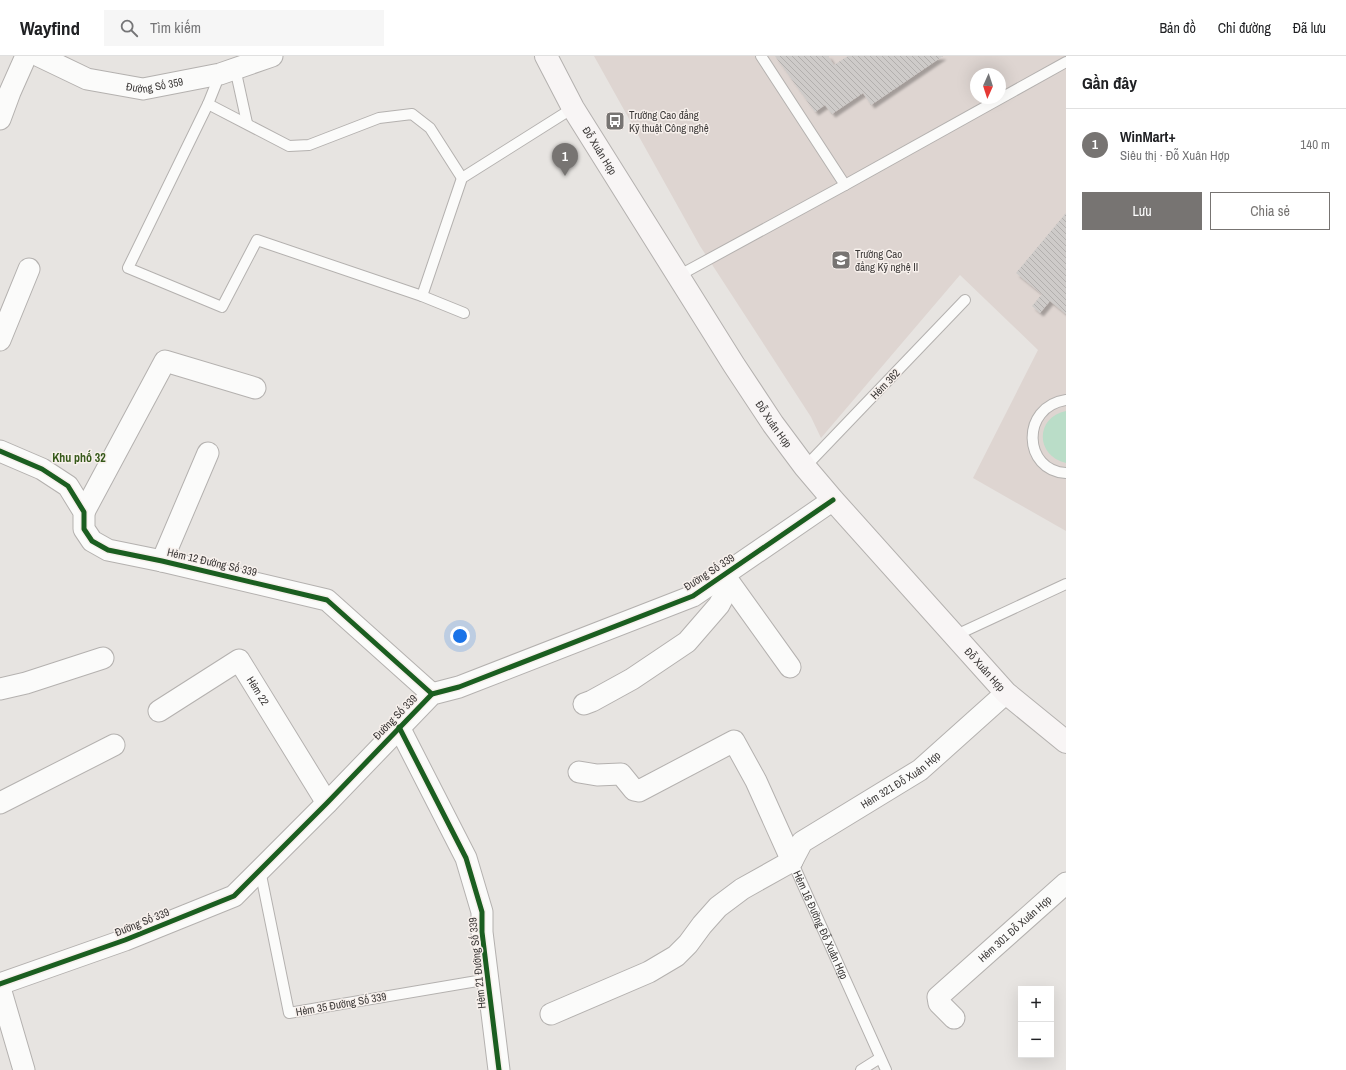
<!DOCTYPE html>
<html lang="vi">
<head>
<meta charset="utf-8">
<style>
	body { margin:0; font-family:"Archivo Narrow",sans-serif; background:#f6f6f6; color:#202124 }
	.controls { position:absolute; right:12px; bottom:12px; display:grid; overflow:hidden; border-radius:0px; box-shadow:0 4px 16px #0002 }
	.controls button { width:36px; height:36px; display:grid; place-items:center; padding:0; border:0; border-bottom:1px solid #e0e0e0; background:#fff; color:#202124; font:20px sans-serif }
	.compass { position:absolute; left:970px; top:12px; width:36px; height:36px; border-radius:50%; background:#fff; box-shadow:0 4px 16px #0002; rotate:183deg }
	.you { position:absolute; left:460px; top:580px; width:14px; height:14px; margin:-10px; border:3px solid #fff; border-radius:50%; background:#1a73e8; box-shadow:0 0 0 6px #1a73e833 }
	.badge { display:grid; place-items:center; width:26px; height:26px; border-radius:50%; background:#777472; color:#fff; font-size:13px; font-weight:700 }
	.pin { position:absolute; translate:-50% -33px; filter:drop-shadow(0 1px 2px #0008) }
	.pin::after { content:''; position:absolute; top:21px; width:14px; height:12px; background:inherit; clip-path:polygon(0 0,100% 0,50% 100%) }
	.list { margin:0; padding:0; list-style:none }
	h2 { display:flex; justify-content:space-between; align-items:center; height:52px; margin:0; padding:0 16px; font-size:17px }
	h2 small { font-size:13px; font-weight:400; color:#757577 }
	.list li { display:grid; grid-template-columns:26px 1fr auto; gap:12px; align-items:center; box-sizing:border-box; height:72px; padding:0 16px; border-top:1px solid #e0e0e0 }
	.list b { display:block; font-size:15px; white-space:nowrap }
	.list p { margin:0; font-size:13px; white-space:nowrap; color:#757577 }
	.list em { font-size:13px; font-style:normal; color:#757577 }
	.actions { display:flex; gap:8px; padding:12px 16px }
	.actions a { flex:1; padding:9px 0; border:1px solid #777472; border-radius:0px; text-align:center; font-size:14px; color:#777472 }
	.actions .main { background:#777472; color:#fff }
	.icon { flex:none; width:22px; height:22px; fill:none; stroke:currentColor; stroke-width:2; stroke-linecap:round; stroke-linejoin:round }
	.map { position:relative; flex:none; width:1066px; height:1014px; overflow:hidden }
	header { display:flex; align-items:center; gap:24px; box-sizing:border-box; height:56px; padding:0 20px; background:#fff; border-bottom:1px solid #e0e0e0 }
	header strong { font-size:19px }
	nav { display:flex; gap:22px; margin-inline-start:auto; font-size:14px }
	.search { width:280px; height:36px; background:#f6f6f6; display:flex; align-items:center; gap:10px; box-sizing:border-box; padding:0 14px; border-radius:0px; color:#757577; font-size:15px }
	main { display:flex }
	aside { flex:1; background:#fff }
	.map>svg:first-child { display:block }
</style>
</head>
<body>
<header>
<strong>Wayfind</strong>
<div class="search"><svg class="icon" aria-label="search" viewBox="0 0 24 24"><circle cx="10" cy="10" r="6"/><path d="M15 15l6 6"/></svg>Tìm kiếm</div>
<nav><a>Bản đồ</a><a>Chỉ đường</a><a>Đã lưu</a></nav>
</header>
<main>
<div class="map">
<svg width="1066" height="1014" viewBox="0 0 1066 1014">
	<defs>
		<pattern id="building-back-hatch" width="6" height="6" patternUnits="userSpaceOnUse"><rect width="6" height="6" fill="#cecbc9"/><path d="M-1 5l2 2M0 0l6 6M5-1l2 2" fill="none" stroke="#b2afad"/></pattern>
		<filter id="shadow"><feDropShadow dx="3.5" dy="3.5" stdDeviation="1" flood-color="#0004"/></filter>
	</defs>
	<rect width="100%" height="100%" fill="#e7e4e1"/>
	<!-- built -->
	<path fill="#ded5d1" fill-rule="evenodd" d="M594,0H1066V475L973,422L1038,294L960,219L821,382L811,361L700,190ZM976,18H1000V42H976Z"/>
	<!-- green -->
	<path fill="#baddc8" d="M1066,355V407C1035,400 1035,361 1066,355Z"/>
	<!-- building -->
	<g fill="url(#building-back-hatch)" filter="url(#shadow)">
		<path d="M775,0H828L834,9L848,0H943L871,49L863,37L832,58L825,49L815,56Z"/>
		<path d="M1066,157V258L1050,245L1040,257L1032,250L1042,238L1016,217Z"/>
	</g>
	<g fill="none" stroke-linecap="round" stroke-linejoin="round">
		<defs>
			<g id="lane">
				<path d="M761,0L845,129"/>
				<path d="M235,12L247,67"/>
				<path d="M220,18L208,48L289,90L309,89L379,62L412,58L430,72L462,122"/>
				<path d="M208,48L128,212L222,251L257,184L422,240L464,257"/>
				<path d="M678,220L845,129L1066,6"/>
				<path d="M422,240L462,122L573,52"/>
				<path d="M1066,344C1020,351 1023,415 1066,417"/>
				<path d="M805,411L965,244"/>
				<path d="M954,580L1066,528"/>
				<path id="s1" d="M792,805L886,1014"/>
				<path d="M260,814L289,957L489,923"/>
				<path d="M861,1014L880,1002"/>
			</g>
			<g id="street">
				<path id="s2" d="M39,0L87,23L143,33L220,18L272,0"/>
				<path d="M0,63L10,36L26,0"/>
				<path d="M0,284L29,213"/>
				<path d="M0,395L42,413L68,430L84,456V473L92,485L108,494L162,505L327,544L432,638"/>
				<path d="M84,456L165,305L255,332"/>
				<path d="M162,505L208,397"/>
				<path d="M724,519L790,611"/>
				<path d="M0,633L26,627L103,602"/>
				<path d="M584,648L592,645L632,623L687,586L719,549L730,528"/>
				<path id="s3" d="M159,655L239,604L327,747"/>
				<path d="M399,671L466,802L482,856V876L499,1014"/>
				<path d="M579,716L597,719L621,718L634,734L639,735L734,685L756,725L792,805"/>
				<path d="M0,747L114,689"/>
				<path id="s4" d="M792,805L802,786L920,714L1006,637"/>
				<path d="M0,928L125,884L234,840L327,747L432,638L459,631L693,540L833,444"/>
				<path d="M0,932L24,1014"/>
				<path d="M551,958L649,916L676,900L688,888L702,869L718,851L742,833L792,805"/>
				<path id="s5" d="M954,962L939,947L938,941L1066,827"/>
			</g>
			<g id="secondary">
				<path id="s6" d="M546,0L573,52L734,309L773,368L805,411L833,444L1006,637L1066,686"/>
			</g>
		</defs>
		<!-- lane casing -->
		<use href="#lane" stroke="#b4b1af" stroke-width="12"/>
		<!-- street casing -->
		<use href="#street" stroke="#b4b1af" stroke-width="23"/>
		<!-- secondary casing -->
		<use href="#secondary" stroke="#b4b1af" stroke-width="24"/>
		<!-- lane -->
		<use href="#lane" stroke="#fbfbfa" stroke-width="10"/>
		<!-- street -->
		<use href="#street" stroke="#fbfbfa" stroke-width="21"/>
		<!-- secondary -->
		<use href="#secondary" stroke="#f8f5f5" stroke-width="22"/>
		<defs>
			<g id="cycleway">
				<path d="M0,395L42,413L68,430L84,456V473L92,485L108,494L162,505L327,544L432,638"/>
				<path d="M399,671L466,802L482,856V876L499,1014"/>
				<path d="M0,928L125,884L234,840L327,747L432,638L459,631L693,540L833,444"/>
			</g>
		</defs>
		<!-- cycleway casing -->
		<use href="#cycleway" stroke="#f7f0ec" stroke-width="8"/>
		<!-- cycleway -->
		<use href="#cycleway" stroke="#1b5e20" stroke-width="5"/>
	</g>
	<!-- icons -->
	<defs>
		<symbol id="bus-square" viewBox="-11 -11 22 22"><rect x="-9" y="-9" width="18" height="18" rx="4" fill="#777472" stroke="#f7f0ec"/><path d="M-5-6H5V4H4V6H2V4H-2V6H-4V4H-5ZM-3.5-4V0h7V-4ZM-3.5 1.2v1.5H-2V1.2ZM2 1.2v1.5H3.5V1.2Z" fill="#fff"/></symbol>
		<symbol id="university-square" viewBox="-11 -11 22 22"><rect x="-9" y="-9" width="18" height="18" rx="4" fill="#777472" stroke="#f7f0ec"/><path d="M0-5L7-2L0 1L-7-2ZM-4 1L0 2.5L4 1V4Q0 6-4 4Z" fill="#fff"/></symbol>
	</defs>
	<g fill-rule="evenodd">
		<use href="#bus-square" x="604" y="54" width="22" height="22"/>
		<use href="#university-square" x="830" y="193" width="22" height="22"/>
	</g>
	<g text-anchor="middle" stroke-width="3" stroke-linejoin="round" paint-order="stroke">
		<!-- street labels -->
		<g font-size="11" fill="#3b3837" stroke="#f7f0ec">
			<text dy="4" stroke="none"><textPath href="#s2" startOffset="122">Đường Số 359</textPath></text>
			<text dy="4" stroke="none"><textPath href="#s6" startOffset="109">Đỗ Xuân Hợp</textPath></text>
			<text transform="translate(885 328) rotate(-46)" y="4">Hẻm 362</text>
			<text dy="4" stroke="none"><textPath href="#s6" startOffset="433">Đỗ Xuân Hợp</textPath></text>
			<text transform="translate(212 506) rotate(13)" y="4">Hẻm 12 Đường Số 339</text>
			<text transform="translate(709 516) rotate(-33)" y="4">Đường Số 339</text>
			<text dy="4" stroke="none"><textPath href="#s6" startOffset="757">Đỗ Xuân Hợp</textPath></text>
			<text dy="4" stroke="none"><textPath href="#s3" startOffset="131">Hẻm 22</textPath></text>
			<text transform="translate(395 661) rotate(-46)" y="4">Đường Số 339</text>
			<text dy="4" stroke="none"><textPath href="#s4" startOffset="138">Hẻm 321 Đỗ Xuân Hợp</textPath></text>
			<text transform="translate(142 866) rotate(-22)" y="4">Đường Số 339</text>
			<text dy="4" stroke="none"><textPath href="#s1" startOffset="70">Hẻm 16 Đường Đỗ Xuân Hợp</textPath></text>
			<text dy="4" stroke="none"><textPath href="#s5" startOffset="130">Hẻm 301 Đỗ Xuân Hợp</textPath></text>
			<text transform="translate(477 907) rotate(-96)" y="4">Hẻm 21 Đường Số 339</text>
			<text transform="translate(341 948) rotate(-10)" y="4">Hẻm 35 Đường Số 339</text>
		</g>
		<!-- poi labels -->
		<g font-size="11" fill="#3b3837" stroke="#f7f0ec" text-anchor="start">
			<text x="629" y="63">Trường Cao đẳng<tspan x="629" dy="13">Kỹ thuật Công nghệ</tspan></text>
			<text x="855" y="202">Trường Cao<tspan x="855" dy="13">đẳng Kỹ nghệ II</tspan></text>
		</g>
		<!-- neighbourhood labels -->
		<g font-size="12" font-weight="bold" fill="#36591a" stroke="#f7f0ec">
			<text x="79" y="406">Khu phố 32</text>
		</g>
	</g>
</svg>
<div class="controls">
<button>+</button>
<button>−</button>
</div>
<svg class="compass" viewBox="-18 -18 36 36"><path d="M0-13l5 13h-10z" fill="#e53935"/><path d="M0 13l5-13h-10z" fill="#757577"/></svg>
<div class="you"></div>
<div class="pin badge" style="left:565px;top:120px">1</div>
</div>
<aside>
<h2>Gần đây<small></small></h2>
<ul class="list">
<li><span class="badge">1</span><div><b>WinMart+</b><p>Siêu thị · Đỗ Xuân Hợp</p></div><em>140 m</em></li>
</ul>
<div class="actions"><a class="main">Lưu</a><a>Chia sẻ</a></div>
</aside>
</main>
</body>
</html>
